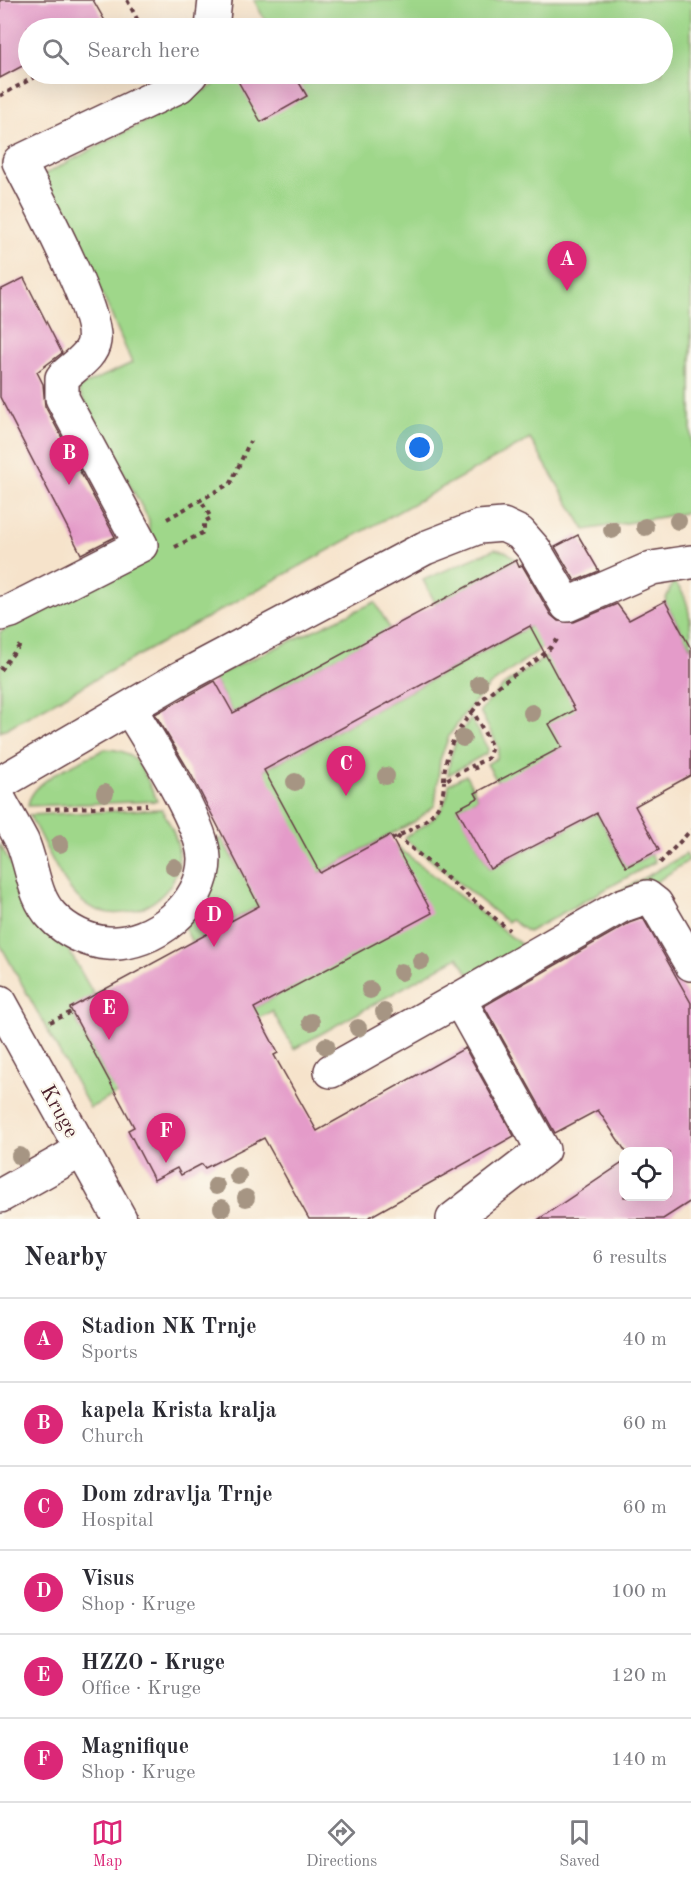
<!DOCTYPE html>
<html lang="en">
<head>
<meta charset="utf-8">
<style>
	body { margin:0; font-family:"Old Standard TT",serif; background:#f2f2f3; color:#2b2b33 }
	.controls { position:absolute; right:18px; bottom:18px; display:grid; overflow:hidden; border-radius:12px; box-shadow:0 6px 24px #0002 }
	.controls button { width:54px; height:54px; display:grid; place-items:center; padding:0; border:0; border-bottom:2px solid #e1e1e2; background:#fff; color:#2b2b33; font:30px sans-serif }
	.you { position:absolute; left:420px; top:448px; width:21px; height:21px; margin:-15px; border:4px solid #fff; border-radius:50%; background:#1a73e8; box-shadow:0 0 0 9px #1a73e833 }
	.badge { display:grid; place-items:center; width:39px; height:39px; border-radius:50%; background:#db2777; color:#fff; font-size:20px; font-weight:700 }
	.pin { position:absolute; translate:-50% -50px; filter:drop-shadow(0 2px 3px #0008) }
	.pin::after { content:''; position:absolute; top:32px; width:21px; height:18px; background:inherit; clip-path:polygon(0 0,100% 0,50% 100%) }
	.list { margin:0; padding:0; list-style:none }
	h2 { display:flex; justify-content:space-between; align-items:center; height:78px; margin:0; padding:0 24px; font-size:26px }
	h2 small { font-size:20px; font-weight:400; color:#7c7c81 }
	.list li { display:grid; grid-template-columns:39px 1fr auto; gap:18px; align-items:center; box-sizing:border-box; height:84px; padding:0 24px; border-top:2px solid #e1e1e2 }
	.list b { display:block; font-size:22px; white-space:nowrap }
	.list p { margin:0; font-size:20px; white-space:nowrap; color:#7c7c81 }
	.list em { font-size:20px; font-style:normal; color:#7c7c81 }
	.icon { flex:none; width:33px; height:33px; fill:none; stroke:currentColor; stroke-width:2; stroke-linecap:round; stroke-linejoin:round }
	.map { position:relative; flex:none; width:691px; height:1219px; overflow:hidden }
	.search { position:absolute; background:#fff; box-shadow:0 6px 24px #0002; left:18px; right:18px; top:18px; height:66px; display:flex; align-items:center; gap:15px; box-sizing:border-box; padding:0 21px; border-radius:33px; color:#7c7c81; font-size:22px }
	.sheet { height:582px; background:#fff }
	nav { display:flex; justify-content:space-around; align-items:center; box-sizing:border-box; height:84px; border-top:2px solid #e1e1e2; background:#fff; font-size:16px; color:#7c7c81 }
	nav a { display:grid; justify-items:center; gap:3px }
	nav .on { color:#db2777 }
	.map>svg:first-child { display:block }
</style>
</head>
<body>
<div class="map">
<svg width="691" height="1219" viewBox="0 0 691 1219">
	<rect width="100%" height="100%" fill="#fbf7ec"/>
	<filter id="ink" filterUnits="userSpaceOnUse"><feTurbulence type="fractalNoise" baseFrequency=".0167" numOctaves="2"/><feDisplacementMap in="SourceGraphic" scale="12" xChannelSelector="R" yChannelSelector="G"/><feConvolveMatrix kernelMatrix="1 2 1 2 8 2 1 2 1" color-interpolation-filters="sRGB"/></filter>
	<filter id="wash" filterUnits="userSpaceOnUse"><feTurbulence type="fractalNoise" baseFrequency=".008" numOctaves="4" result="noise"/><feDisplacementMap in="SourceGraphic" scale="24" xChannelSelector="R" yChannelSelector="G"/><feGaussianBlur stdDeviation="1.35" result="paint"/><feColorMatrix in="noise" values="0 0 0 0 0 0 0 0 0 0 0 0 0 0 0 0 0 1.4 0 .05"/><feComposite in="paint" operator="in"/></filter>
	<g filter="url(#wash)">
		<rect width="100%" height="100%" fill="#f6e3cb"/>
		<!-- green -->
		<g fill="#9fd78a" stroke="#747b5a" stroke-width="1.5">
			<path d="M254,0H691V512L585,530L530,439L0,732V632L137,561L149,551V520L77,388L132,363L108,307L43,175L213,86L219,74H662V28H269Z"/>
			<path d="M495,549L507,552L516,560L436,604L423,580Z"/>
			<path d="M673,582C691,594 691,626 691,649L665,601Z"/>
			<path d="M375,602L390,629L233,713L213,677Z"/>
			<path d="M585,615L592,628L585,698L562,747L500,786L487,764L497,758L499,748L480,711L505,684L551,654L567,626Z"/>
			<path d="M547,617L542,648L489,686L464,714L449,736L440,760L435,805L415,821L301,883L264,770Z"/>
			<path d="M471,719L488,749L487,753L448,775C449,754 457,735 471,719Z"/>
			<path d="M105,749C141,749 143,773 157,801L28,806C30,779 82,761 105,749Z"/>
			<path d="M466,775L478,798L458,809L490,869L597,813L626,867L651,854L655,862L528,932L511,920L507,922L405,839L406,836C430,823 447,813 449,784Z"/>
			<path d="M162,809C171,827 182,844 178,865C172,905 117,928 84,903C61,886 44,841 29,815Z"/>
			<path d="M221,838L241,873L250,868L268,901L192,942L183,925L212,843Z"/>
			<path d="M0,844L30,900L63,940L94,995L70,1009L112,1086L298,984L395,845L523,946L686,854L689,860L647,888L473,982L458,957L294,1049L272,1011L90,1108L0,944Z"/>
		</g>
		<g id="blocks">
			<!-- building -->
			<g fill="#e49bc9">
				<path d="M0,0H93L109,28H28V63L0,78Z"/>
				<path d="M234,74H294L307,96L261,122Z"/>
				<path d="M24,278L62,353L37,372L43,384L45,406L115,537L81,554L0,397V290Z"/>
				<path d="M578,535L599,571L575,581L555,547Z"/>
				<path d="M516,560L519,567L522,565L551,615L558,621L574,622L617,604L629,620L665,601L691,649V775L635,806L659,850L626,867L597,813L490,869L457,809L478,798L475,793L562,747L549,724L575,710L530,626L264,770L320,873L390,835L432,913L254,1008L278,1053L274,1055L317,1131L465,1048L514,1136L366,1219H309L264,1138L205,1168L202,1164L181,1175L177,1168L154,1180L128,1130L134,1127L70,1008L259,906L191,774L155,714L215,681L233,713Z"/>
				<path d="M643,918L691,1003V1201L663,1219H539L624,1162V1197H669V1152H626L598,1110L555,1133L484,1006L629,923Z"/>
			</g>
		</g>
	</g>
	<g filter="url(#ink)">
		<use href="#blocks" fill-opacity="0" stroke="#643c43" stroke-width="1.5"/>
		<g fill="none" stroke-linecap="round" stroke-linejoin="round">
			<defs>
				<g id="minor">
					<path d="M212,28L215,0"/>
					<path d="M0,614L11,611L141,545L62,398V378C72,367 92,357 94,341C99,312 35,193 19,162L179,86L191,74"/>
					<path d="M0,783L175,681L425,548L479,527L503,525L520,533L534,549L567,605L652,568L691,562"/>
					<path d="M0,801C7,814 15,828 22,841C33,866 33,896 52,916C66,931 88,942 108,943C153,946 205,904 204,858C203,824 150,742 130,709"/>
					<path d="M0,1002L120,1219"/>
					<path d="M331,1071L459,999"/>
					<path d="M0,1196L82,1150"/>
					<path d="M453,1219L543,1150L459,999L621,906L647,897L656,904L691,964"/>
				</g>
			</defs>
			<!-- minor casing -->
			<use href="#minor" stroke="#643c43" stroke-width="36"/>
			<!-- path -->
			<g stroke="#643c43" stroke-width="4" stroke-dasharray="4.5 4.5" stroke-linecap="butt">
				<path d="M120,28L137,19L127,0"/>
				<path d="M0,96L40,74"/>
				<path d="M167,519L231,483L250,441"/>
				<path d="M175,547L204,532V522L211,518L201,500"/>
				<path d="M0,670L20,645"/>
				<path d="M473,711C456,731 444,753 444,781L474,765"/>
				<path d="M476,770L474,765L488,758L492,747L473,711C496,678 541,666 558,638"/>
				<path d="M46,809L147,805"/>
				<path d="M397,836L509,930"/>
				<path d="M392,839C420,825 444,816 444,781"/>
				<path d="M660,863L691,830"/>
				<path d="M50,1022L72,1012"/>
			</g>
			<!-- minor -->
			<use href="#minor" stroke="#fff" stroke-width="33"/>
		</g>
		<!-- trees -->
		<g fill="#a69583">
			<circle cx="678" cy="521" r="9"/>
			<circle cx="645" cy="527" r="9"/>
			<circle cx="612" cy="530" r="9"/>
			<circle cx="479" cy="684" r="9"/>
			<circle cx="532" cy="713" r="9"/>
			<circle cx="463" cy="738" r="9"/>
			<circle cx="386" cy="776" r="9"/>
			<circle cx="295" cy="782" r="9"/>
			<circle cx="105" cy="793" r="9"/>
			<circle cx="60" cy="844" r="9"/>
			<circle cx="174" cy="867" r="9"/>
			<circle cx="421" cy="961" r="9"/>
			<circle cx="401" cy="972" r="9"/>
			<circle cx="370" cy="990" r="9"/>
			<circle cx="384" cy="1012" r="9"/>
			<circle cx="311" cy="1022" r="9"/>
			<circle cx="358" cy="1028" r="9"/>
			<circle cx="326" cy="1046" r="9"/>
			<circle cx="20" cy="1156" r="9"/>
			<circle cx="238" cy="1176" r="9"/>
			<circle cx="216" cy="1186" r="9"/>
			<circle cx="246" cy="1198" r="9"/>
			<circle cx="222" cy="1208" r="9"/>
		</g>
	</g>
	<g text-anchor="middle" stroke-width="4.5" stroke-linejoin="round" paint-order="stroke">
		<!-- street labels -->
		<g font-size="21" fill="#4a1f2b" stroke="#fbf7ec">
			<text transform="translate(60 1111) rotate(61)" y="7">Kruge</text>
		</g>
	</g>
</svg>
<div class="controls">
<button><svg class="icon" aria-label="locate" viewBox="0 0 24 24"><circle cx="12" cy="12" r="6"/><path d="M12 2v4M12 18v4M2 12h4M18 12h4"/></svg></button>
</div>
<div class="you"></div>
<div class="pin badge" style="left:567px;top:291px">A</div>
<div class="pin badge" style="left:69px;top:485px">B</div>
<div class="pin badge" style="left:346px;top:796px">C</div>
<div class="pin badge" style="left:214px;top:947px">D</div>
<div class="pin badge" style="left:109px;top:1040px">E</div>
<div class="pin badge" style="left:166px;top:1163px">F</div>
<div class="search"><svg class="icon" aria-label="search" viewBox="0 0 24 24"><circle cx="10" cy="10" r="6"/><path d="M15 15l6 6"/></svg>Search here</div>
</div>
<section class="sheet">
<h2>Nearby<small>6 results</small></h2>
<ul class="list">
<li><span class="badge">A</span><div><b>Stadion NK Trnje</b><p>Sports</p></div><em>40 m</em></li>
<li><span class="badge">B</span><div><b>kapela Krista kralja</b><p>Church</p></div><em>60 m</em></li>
<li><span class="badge">C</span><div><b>Dom zdravlja Trnje</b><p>Hospital</p></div><em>60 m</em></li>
<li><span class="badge">D</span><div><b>Visus</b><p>Shop · Kruge</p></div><em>100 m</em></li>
<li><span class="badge">E</span><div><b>HZZO - Kruge</b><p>Office · Kruge</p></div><em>120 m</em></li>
<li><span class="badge">F</span><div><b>Magnifique</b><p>Shop · Kruge</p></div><em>140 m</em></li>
</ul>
</section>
<nav>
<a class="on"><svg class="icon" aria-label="map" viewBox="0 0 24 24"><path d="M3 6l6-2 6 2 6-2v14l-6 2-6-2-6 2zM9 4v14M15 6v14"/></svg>Map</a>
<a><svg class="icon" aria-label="directions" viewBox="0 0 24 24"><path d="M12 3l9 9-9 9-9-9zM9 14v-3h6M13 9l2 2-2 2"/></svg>Directions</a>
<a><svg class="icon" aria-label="saved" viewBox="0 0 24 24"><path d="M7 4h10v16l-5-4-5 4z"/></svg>Saved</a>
</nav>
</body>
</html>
